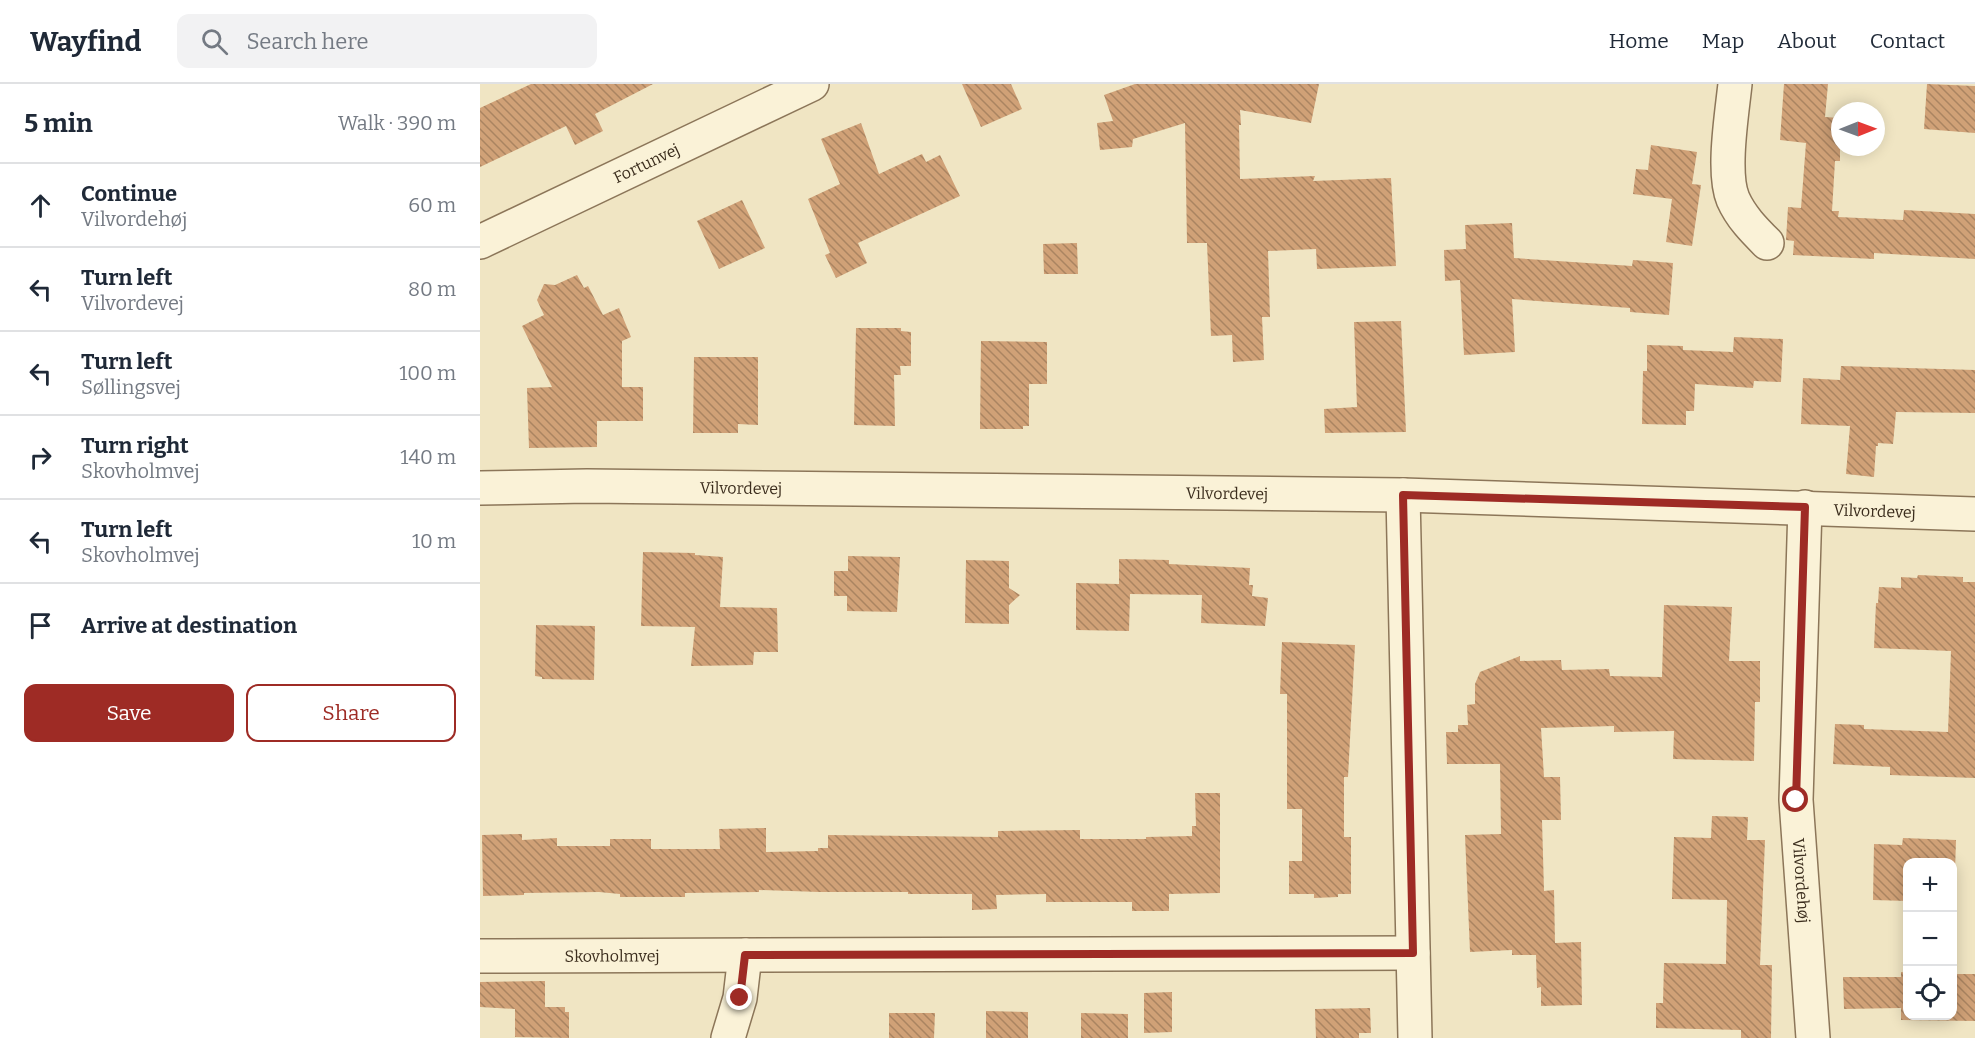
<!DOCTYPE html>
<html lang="en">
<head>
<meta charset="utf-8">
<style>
	body { margin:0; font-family:Bitter,serif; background:#f2f2f3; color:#1f2937 }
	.controls { position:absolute; right:18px; bottom:18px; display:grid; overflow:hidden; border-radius:12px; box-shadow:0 3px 15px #0003 }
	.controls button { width:54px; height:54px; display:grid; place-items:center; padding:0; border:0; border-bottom:2px solid #e0e1e3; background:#fff; color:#1f2937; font:30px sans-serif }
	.compass { position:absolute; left:1351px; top:18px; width:54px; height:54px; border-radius:50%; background:#fff; box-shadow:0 3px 15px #0003; rotate:89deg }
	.stop { position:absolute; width:18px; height:18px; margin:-14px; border:4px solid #9e2b25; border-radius:50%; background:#fff }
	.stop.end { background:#9e2b25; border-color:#fff; box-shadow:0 2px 6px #0008 }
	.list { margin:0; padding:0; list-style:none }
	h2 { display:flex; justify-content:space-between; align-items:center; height:78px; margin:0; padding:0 24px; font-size:26px }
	h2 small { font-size:20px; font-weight:400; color:#747a83 }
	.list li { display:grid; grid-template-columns:39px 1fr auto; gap:18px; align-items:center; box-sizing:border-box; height:84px; padding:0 24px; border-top:2px solid #e0e1e3 }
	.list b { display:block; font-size:22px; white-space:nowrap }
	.list p { margin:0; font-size:20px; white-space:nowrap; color:#747a83 }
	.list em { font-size:20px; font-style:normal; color:#747a83 }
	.actions { display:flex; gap:12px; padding:18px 24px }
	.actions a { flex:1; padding:14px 0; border:2px solid #9e2b25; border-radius:12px; text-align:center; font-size:21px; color:#9e2b25 }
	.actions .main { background:#9e2b25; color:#fff }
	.icon { flex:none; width:33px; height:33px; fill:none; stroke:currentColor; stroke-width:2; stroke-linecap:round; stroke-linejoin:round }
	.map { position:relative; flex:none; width:1495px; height:954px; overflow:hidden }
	header { display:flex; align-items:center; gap:36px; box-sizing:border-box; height:84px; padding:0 30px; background:#fff; border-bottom:2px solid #e0e1e3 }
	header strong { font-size:28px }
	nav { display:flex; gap:33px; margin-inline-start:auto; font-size:21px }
	.search { width:420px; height:54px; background:#f2f2f3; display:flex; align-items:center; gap:15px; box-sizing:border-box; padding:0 21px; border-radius:12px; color:#747a83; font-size:22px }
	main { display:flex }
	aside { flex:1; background:#fff }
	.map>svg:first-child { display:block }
</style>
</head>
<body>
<header>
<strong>Wayfind</strong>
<div class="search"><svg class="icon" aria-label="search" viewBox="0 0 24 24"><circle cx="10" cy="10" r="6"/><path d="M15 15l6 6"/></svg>Search here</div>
<nav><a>Home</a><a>Map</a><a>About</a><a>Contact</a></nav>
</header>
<main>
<aside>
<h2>5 min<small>Walk · 390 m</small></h2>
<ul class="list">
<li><svg class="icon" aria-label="ahead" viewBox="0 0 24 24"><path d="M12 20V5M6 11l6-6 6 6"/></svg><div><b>Continue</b><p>Vilvordehøj</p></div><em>60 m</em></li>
<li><svg class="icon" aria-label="left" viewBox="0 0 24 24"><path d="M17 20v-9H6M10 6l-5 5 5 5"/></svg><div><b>Turn left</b><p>Vilvordevej</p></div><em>80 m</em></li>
<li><svg class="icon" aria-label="left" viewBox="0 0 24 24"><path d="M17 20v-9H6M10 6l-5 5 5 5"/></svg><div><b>Turn left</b><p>Søllingsvej</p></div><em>100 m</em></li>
<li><svg class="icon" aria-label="right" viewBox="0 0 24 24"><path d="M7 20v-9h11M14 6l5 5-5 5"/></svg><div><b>Turn right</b><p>Skovholmvej</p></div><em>140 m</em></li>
<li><svg class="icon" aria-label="left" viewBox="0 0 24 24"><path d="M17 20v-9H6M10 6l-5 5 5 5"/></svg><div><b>Turn left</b><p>Skovholmvej</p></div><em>10 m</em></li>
<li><svg class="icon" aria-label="arrive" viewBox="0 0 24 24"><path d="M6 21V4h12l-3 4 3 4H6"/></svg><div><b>Arrive at destination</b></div></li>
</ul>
<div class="actions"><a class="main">Save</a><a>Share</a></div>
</aside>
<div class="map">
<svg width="1495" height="954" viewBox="0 0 1495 954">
	<defs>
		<pattern id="building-back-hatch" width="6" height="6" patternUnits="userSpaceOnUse" patternTransform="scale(1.5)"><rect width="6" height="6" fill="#d0a177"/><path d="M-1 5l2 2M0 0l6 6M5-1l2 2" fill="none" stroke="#aa8461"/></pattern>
	</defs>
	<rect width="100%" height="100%" fill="#f0e5c3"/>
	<!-- building -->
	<g fill="url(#building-back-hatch)">
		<path d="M51,0H173L115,30L123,47L95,61L86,42L0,83V24Z"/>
		<path d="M482,0H531L542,25L501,43Z"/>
		<path d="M655,0H839L831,39L760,26L761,41H759L760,95L835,92L833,97L911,94L916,182L837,185L836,165L788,167L790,233H782L784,276L753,278L752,251L731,252L727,159H707L705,39L653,55L652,63L620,66L617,39L633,37L624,11Z"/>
		<path d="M1304,0H1348L1345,33L1360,34V77H1355L1352,127H1359L1358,133L1423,136L1424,126L1495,130V175L1394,169V175L1313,171L1314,157L1306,156L1308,123L1321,124L1326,59L1300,56Z"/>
		<path d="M1447,0L1495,2V49L1444,45Z"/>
		<path d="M381,39L399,90L442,70L446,78L460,71L480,112L378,159L387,179L356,194L345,171L350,169L328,115L360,100L341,55Z"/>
		<path d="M1171,61L1217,68L1212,100L1221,101L1212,162L1186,158L1192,115L1153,110L1156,85L1168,86Z"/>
		<path d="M262,116L285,164L239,185L217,137Z"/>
		<path d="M1032,139L1034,174L1152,182L1153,176L1193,179L1189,231L1150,228V224L1032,215L1035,268L984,271L980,196L965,197L964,166L986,165L985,141Z"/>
		<path d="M597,159L598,190H564L563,160Z"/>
		<path d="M97,191L104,204L108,202L123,231L139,224L151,253L142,257V303H163V337H117V363L49,364L47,304L72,303L42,242L64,231L57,216L64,200L75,201Z"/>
		<path d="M921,237L926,348L845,349L844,325L877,323L874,238Z"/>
		<path d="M376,244H421V247L431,248V282H420L421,291H414L415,342L374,341Z"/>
		<path d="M1254,253L1303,255L1301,298L1274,297L1273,304L1215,300L1214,327H1206V341L1162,340L1163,287H1167V261L1203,262V266L1253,268Z"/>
		<path d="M501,257L567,258V300H549V342H543V345H500Z"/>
		<path d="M214,273H278V341L258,340V349H213Z"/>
		<path d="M1361,282L1495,286V329L1416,328L1413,360L1398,359V362H1396L1394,393L1366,390L1370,342L1321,340L1323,294L1360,296Z"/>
		<path d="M163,468L215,469V471L243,473L240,523L297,524L298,568H274L273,581L211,582L215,543L161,542Z"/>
		<path d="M368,472L420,473L417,528L367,527V512H354V487H368Z"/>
		<path d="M639,475L689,476V480L770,484L769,501H773L772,512L788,514L785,542L721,539L722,511L650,510L649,547L596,546V499L639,500Z"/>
		<path d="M486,476L529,477V504L540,511L529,521V540L485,539Z"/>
		<path d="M1438,491L1483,493V498H1495V694L1410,691V683L1353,680L1355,640L1384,641V645L1468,648L1471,567L1394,564L1396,519H1398L1399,503L1421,504V493L1437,494Z"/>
		<path d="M1184,521L1252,523L1249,577H1280V618H1275L1274,677L1193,675L1194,647L1134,648V642L1061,644L1064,693H1080L1081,736H1062L1064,807L1074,806L1075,859L1101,858L1102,921L1061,922V903L1057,904L1056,871H1032V866L990,868L985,751L1021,750L1020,680H967L966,648H978V641H988L987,621L995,620V600L1000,588L1040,572V577L1081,576L1082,586L1129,585L1130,592L1182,593Z"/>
		<path d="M56,541L115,542L114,596L62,595V593L55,592Z"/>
		<path d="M802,558L875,561L868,693H864V753H871V810H858V813L834,814V810H809V777H822V725H807V610H800Z"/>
		<path d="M715,709H740V809L689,810V827H652V818H566V810L516,811L517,825L492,826V810H428V808H339L279,806V808L205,809V813H140V810L119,808L44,809V811L3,812L2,751L42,750V756L77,754V762H130V755H171V765H240L239,745L286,744V768L338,767V764H348V751L518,753V747L600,746V755H666V753L712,752V742H716Z"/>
		<path d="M1232,732L1268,733L1267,756H1285L1280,881H1292L1291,954H1261V946L1176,944V919H1183L1184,879L1246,880L1247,816L1192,815L1194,753L1231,754Z"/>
		<path d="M1423,754L1476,756L1474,819H1473V778H1428V817L1393,816L1394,760L1422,761Z"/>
		<path d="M1421,888L1428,889V932H1473V890H1495V937L1421,936V924L1364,925L1363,893H1421Z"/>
		<path d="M65,897V923H85V928H89V954L35,953V925L0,923V898Z"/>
		<path d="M692,908V948L664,949V909Z"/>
		<path d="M890,924L891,949H879V954H836L835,925Z"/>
		<path d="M506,927L548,928V954H506Z"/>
		<path d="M409,929H455L454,954H409Z"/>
		<path d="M601,929L648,930V954H601Z"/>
	</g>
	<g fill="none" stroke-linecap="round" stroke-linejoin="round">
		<defs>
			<g id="minor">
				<path d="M1255,0C1252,29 1242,89 1253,115C1261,133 1274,146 1287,159"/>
				<path id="s1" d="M0,158L332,0"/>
				<path id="s2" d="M0,404L107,402L923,411L1495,430"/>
				<path d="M923,411L935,954"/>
				<path id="s3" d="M1325,423L1316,716L1333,954"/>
				<path id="s4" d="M0,872L933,869"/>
				<path d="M248,954L260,914L265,871"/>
			</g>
		</defs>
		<!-- minor casing -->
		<use href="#minor" stroke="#8c7659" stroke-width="36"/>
		<!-- minor -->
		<use href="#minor" stroke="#faf2d7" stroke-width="33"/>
	</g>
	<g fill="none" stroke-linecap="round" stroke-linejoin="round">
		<!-- route -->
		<path stroke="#9e2b25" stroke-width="8" d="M260,914L265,871L933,869L923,411L1325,423L1316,716"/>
	</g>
	<g text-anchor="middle" stroke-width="6" stroke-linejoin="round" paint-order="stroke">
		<!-- street labels -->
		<g font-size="16" fill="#3b2d1d" stroke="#f7efd3">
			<text dy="6" stroke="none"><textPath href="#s1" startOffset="184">Fortunvej</textPath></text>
			<text dy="6" stroke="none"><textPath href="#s2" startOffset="261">Vilvordevej</textPath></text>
			<text dy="6" stroke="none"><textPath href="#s2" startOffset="747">Vilvordevej</textPath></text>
			<text dy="6" stroke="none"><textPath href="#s2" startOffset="1395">Vilvordevej</textPath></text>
			<text dy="6" stroke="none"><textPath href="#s3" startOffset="374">Vilvordehøj</textPath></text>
			<text dy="6" stroke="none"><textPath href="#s4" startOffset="132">Skovholmvej</textPath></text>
		</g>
	</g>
</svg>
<div class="controls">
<button>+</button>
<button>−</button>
<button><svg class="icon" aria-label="locate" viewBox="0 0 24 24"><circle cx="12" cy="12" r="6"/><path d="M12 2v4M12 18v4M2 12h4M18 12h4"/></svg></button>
</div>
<svg class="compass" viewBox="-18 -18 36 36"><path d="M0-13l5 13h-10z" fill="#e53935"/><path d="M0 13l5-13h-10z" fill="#747a83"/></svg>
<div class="stop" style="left:1316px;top:716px"></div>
<div class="stop end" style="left:260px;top:914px"></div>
</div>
</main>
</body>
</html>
